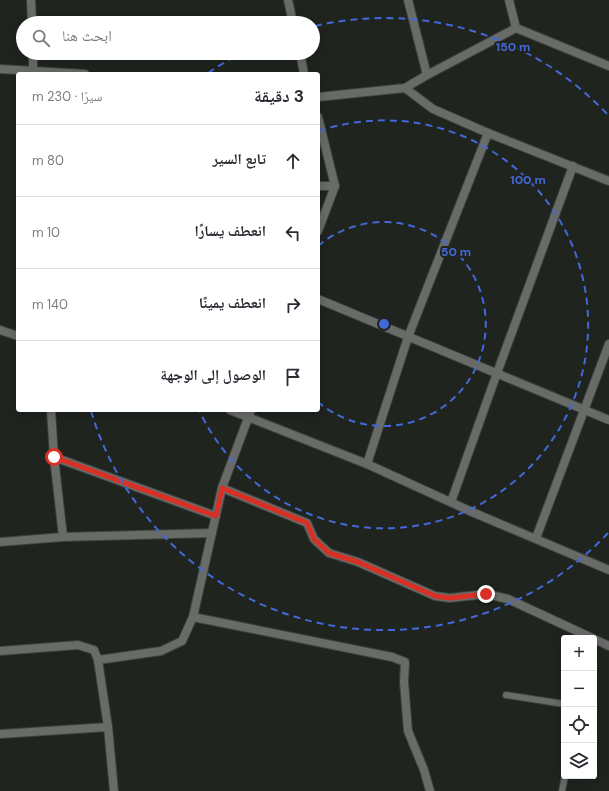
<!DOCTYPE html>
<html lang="ar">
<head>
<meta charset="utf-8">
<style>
	body { margin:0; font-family:"DM Sans","Noto Naskh Arabic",sans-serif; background:#f2f2f3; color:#2b2b33; direction:rtl }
	.controls { position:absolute; right:12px; bottom:12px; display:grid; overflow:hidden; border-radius:4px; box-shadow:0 2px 10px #0003 }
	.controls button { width:36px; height:36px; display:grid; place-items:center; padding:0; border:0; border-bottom:1px solid #e1e1e2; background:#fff; color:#2b2b33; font:20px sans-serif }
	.stop { position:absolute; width:12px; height:12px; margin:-9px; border:3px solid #d93025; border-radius:50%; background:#fff }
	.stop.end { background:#d93025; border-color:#fff; box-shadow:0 1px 4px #0008 }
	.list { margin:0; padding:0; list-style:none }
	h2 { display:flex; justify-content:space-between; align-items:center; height:52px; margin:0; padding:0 16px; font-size:17px }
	h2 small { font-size:13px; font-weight:400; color:#7c7c81 }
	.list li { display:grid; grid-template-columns:26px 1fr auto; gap:12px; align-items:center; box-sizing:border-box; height:72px; padding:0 16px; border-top:1px solid #e1e1e2 }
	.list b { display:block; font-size:15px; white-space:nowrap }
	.list em { font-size:13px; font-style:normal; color:#7c7c81 }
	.icon { flex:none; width:22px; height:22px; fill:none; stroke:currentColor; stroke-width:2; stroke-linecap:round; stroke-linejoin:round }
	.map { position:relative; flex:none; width:609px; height:791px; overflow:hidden; direction:ltr }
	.search { position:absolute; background:#fff; box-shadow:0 2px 10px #0003; left:16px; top:16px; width:304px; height:44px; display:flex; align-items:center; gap:10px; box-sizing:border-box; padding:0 14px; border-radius:22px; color:#7c7c81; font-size:15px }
	.panel { position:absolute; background:#fff; box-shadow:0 2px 10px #0003; left:16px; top:72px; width:304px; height:340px; border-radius:4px; direction:rtl }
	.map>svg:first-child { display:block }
</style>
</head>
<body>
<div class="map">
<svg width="609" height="791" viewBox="0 0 609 791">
	<rect width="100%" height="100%" fill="#1f241f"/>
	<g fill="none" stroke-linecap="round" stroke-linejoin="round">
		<defs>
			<g id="service">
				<path d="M506,695L564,704"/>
				<path d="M562,791L565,776"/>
			</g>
			<g id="minor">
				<path d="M31,0L32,23"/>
				<path d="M288,0L293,23"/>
				<path d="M408,0L427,75"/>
				<path d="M509,0L516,28"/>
				<path d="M33,53V71"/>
				<path d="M300,53L304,74"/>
				<path d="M0,69L85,74"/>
				<path d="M405,88L433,109L488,133L609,181"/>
				<path d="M318,97L405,88L427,75L516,28L609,66"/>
				<path d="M318,117L335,186L318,231"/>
				<path d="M318,186H335"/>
				<path d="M318,299L609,420"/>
				<path d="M0,330L18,336"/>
				<path d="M51,410L54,457L63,537L212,533"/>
				<path d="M230,410L367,464L472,512L609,570"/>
				<path d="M54,457L216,516"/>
				<path d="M367,464L408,337L488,133"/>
				<path d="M222,488L307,523L314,539L329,553L358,562L435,596L450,598L486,594L508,599L592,638"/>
				<path d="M451,502L497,373L573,166"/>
				<path d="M536,538L609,344"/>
				<path d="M0,542L63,537"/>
				<path d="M193,617L392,657L405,662L404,682L408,731L424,770L430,791"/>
				<path d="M594,639L609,646"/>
				<path d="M0,651L78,645L94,650L98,660L108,727L114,791"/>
				<path d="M98,660L161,651L182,641L193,617L222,488L251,410"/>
				<path d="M0,734L108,727"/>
			</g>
		</defs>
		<!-- service casing -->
		<use href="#service" stroke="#3c413c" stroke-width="8"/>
		<!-- minor casing -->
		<use href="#minor" stroke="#3c413c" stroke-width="10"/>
		<!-- service -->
		<use href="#service" stroke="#696b69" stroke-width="6"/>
		<!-- minor -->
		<use href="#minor" stroke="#696b69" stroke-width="8"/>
	</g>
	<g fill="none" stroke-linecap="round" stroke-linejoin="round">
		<!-- route -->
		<path stroke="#d93025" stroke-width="5" d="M54,457L216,516L222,488L307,523L314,539L329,553L358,562L435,596L450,598L486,594"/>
	</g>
	<!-- distance rings -->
	<g fill="none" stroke="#4269d7" stroke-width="2" stroke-dasharray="7 5">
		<path d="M318 246A102 102 0 1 1 318 402"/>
		<path d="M319 131A204 204 0 1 1 199 410"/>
		<path d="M608 533A306 306 0 0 1 91 411M208 73A306 306 0 0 1 240 54M315 26A306 306 0 0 1 608 115"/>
	</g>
	<circle cx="384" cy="324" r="6" fill="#4269d7" stroke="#1f241f" stroke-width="2"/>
	<g font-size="12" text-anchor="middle" font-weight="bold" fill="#4269d7" stroke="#1f241f" stroke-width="4" stroke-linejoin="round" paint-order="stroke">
		<text x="513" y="51">150 m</text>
		<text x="528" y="184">100 m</text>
		<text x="456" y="256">50 m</text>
	</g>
</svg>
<div class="controls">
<button>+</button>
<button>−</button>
<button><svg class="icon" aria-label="locate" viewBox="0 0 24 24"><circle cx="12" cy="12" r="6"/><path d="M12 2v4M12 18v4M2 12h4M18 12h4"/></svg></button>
<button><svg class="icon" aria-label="layers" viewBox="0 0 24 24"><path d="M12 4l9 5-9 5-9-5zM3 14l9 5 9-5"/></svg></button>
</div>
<div class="stop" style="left:54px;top:457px"></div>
<div class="stop end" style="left:486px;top:594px"></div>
<div class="search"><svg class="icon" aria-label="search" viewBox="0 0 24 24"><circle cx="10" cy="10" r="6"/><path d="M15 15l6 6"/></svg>ابحث هنا</div>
<section class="panel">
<h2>3 دقيقة<small>سيرًا · 230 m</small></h2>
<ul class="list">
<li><svg class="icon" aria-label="ahead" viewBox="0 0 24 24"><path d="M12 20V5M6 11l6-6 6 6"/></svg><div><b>تابع السير</b></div><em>80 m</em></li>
<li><svg class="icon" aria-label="left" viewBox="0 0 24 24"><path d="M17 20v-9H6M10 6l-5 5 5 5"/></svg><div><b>انعطف يسارًا</b></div><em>10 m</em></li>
<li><svg class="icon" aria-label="right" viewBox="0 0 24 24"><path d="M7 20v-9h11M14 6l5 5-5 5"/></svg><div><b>انعطف يمينًا</b></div><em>140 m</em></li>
<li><svg class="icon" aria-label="arrive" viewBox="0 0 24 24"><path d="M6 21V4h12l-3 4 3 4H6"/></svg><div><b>الوصول إلى الوجهة</b></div></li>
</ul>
</section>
</div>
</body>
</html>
